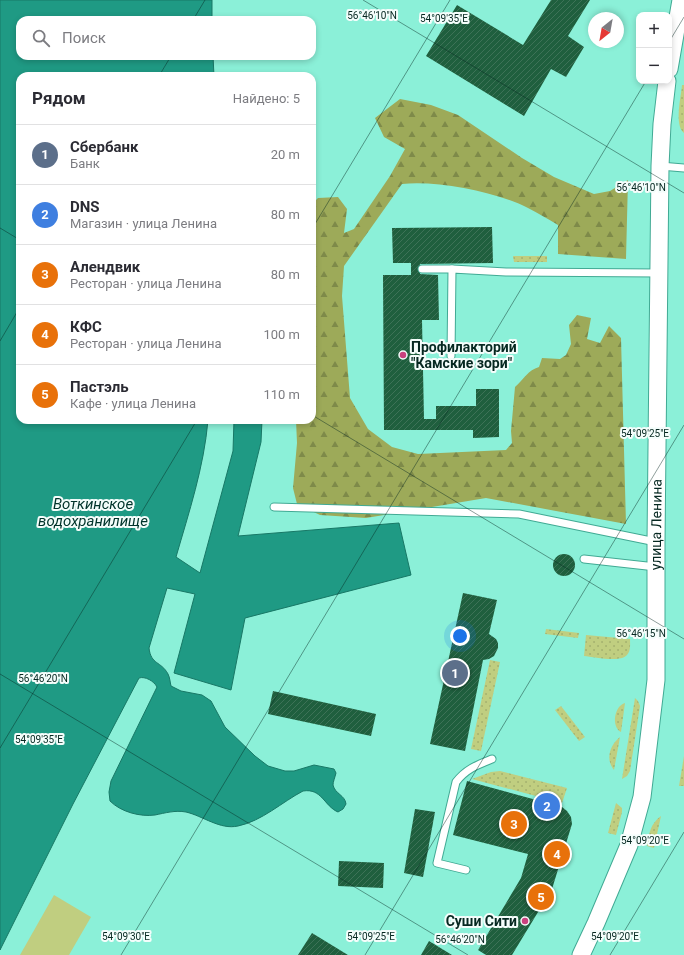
<!DOCTYPE html>
<html lang="ru">
<head>
<meta charset="utf-8">
<style>
	body { margin:0; font-family:Roboto,sans-serif; background:#f2f2f3; color:#2b2b33 }
	.controls { position:absolute; right:12px; top:12px; display:grid; overflow:hidden; border-radius:8px; box-shadow:0 2px 6px #0003 }
	.controls button { width:36px; height:36px; display:grid; place-items:center; padding:0; border:0; border-bottom:1px solid #e1e1e2; background:#fff; color:#2b2b33; font:20px sans-serif }
	.compass { position:absolute; left:588px; top:12px; width:36px; height:36px; border-radius:50%; background:#fff; box-shadow:0 2px 6px #0003; rotate:211deg }
	.you { position:absolute; left:460px; top:636px; width:14px; height:14px; margin:-10px; border:3px solid #fff; border-radius:50%; background:#1a73e8; box-shadow:0 0 0 6px #1a73e833 }
	.badge { display:grid; place-items:center; width:26px; height:26px; border-radius:50%; background:#ea580c; color:#fff; font-size:13px; font-weight:700 }
	.pin { position:absolute; translate:-50% -50%; border:2px solid #fff; box-shadow:0 1px 4px #0006 }
	.list { margin:0; padding:0; list-style:none }
	h2 { display:flex; justify-content:space-between; align-items:center; height:52px; margin:0; padding:0 16px; font-size:17px }
	h2 small { font-size:13px; font-weight:400; color:#7c7c81 }
	.list li { display:grid; grid-template-columns:26px 1fr auto; gap:12px; align-items:center; box-sizing:border-box; height:60px; padding:0 16px; border-top:1px solid #e1e1e2 }
	.list b { display:block; font-size:15px; white-space:nowrap }
	.list p { margin:0; font-size:13px; white-space:nowrap; color:#7c7c81 }
	.list em { font-size:13px; font-style:normal; color:#7c7c81 }
	.icon { flex:none; width:22px; height:22px; fill:none; stroke:currentColor; stroke-width:2; stroke-linecap:round; stroke-linejoin:round }
	.map { position:relative; flex:none; width:684px; height:955px; overflow:hidden }
	.search { position:absolute; background:#fff; box-shadow:0 2px 6px #0003; left:16px; top:16px; width:300px; height:44px; display:flex; align-items:center; gap:10px; box-sizing:border-box; padding:0 14px; border-radius:12px; color:#7c7c81; font-size:15px }
	.panel { position:absolute; background:#fff; box-shadow:0 2px 6px #0003; left:16px; top:72px; width:300px; height:352px; border-radius:12px }
	.map>svg:first-child { display:block }
</style>
</head>
<body>
<div class="map">
<svg width="684" height="955" viewBox="0 0 684 955">
	<defs>
		<pattern id="grass-dots" width="8" height="8" patternUnits="userSpaceOnUse"><rect width="8" height="8" fill="#c0ce80"/><path d="M2 2h.1M6 6h.1" fill="none" stroke="#a4b16e" stroke-width="1.8" stroke-linecap="round"/></pattern>
		<pattern id="forest-firs" width="22" height="20" patternUnits="userSpaceOnUse"><rect width="22" height="20" fill="#9daa59"/><path d="M5 1l3.5 6h-7zM16 11l3.5 6h-7z" fill="#7e8a49"/></pattern>
		<pattern id="building-hatch" width="6" height="6" patternUnits="userSpaceOnUse"><rect width="6" height="6" fill="#1f5f3e"/><path d="M-1 1l2-2M0 6l6-6M5 7l2-2" fill="none" stroke="#3d7257"/></pattern>
	</defs>
	<rect width="100%" height="100%" fill="#8bf0d8"/>
	<!-- grass -->
	<g fill="url(#grass-dots)">
		<path d="M682,85H684V133C674,125 681,97 682,85Z"/>
		<path d="M513,256H547V262H514Z"/>
		<path d="M546,629L579,633L578,638L545,634Z"/>
		<path d="M586,635L630,639C630,644 631,651 627,655C620,663 594,657 584,656Z"/>
		<path d="M490,660L500,662L481,751L471,749Z"/>
		<path d="M635,698L638,701L640,706L630,771L627,776L622,779Z"/>
		<path d="M625,703L621,732C611,727 614,706 625,703Z"/>
		<path d="M561,706L585,737L579,741L555,710Z"/>
		<path d="M620,737L614,770C605,759 610,745 620,737Z"/>
		<path d="M684,756V786H679Z"/>
		<path d="M500,771L567,788L562,803L472,779L491,772Z"/>
		<path d="M616,803L622,808V812L616,835L608,833Z"/>
		<path d="M661,816L654,848L647,846C649,834 650,824 661,816Z"/>
	</g>
	<!-- forest -->
	<path fill="url(#forest-firs)" d="M400,99L431,105L458,115L522,158L554,177L594,194L610,191L628,180L626,259L558,254V225C548,219 538,213 528,208C497,192 437,180 402,184L344,266L342,296L350,398L368,429L392,447L418,454L506,450L512,443L511,431L515,387C524,379 528,370 539,367L542,358L560,359L566,355L571,344L569,325L577,315L591,318L587,339L600,343L609,326L621,338L626,524L486,498L366,518L320,515L297,504L293,488L297,443L296,420H312V204L318,198L338,197L347,209L344,233L354,229L390,176L405,149L384,137L375,118Z"/>
	<!-- park -->
	<path fill="#c0ce80" d="M54,895L91,917L69,955H20Z"/>
	<!-- water -->
	<path fill="#1f9a84" stroke="#187866" d="M0,0H212V20H20V56H213L214,76H20V420H208C204,467 189,512 176,557L200,573L233,451L234,420H262L261,442L238,536L399,523L411,575L245,618L231,690L174,673L195,594L167,588L149,648C151,665 161,661 168,674C170,678 170,682 171,686L181,691L202,695L211,701L225,727L255,756L268,766L285,771H294L314,765L334,769L336,773C335,777 333,782 333,785C335,794 345,795 346,804L343,809L338,812C324,806 322,788 303,791C282,802 262,821 238,826C220,830 203,816 186,812C175,810 165,813 155,815C140,817 121,812 110,801L109,792L111,781L157,687C154,681 145,676 139,678L73,804L0,950Z"/>
	<!-- building -->
	<g fill="url(#building-hatch)">
		<path d="M551,0H590L568,36L584,47L566,77L551,69L524,116L426,56L457,5L523,45Z"/>
		<path d="M492,227L493,263L420,264V274L438,275L439,320H422L424,419H436V406H476V389H499V437L473,438V430H384L383,275H411V263H393L392,228Z"/>
		<circle cx="564" cy="565" r="11"/>
		<path d="M463,593L497,600L489,634L496,639L498,643V648L494,656L489,659L483,660L465,751L430,744Z"/>
		<path d="M273,691L376,714L371,736L268,714Z"/>
		<path d="M467,781L562,807L567,811L571,817L572,824L552,889L512,955H486L478,950L521,878L528,854L453,835Z"/>
		<path d="M415,809L435,812L423,877L404,873Z"/>
		<path d="M339,861L384,863L383,888L338,886Z"/>
		<path d="M312,933L348,955H298Z"/>
		<path d="M429,941L452,955H421Z"/>
	</g>
	<g fill="none" stroke-linecap="round" stroke-linejoin="round">
		<defs>
			<g id="service">
				<path d="M660,166L684,168"/>
				<path d="M422,269H452"/>
				<path d="M451,356L452,269L506,272L659,273"/>
				<path d="M274,507L519,514L656,542"/>
				<path d="M584,559L656,567"/>
				<path d="M466,870L437,863L456,782C466,769 477,765 492,759"/>
			</g>
			<g id="tertiary">
				<path d="M669,69L681,0"/>
				<path id="s1" d="M581,955L596,923L629,845L642,797L656,680V542L660,166L662,124L667,81"/>
			</g>
		</defs>
		<!-- service casing -->
		<use href="#service" stroke="#41aa94" stroke-width="9"/>
		<!-- tertiary casing -->
		<use href="#tertiary" stroke="#41aa94" stroke-width="19"/>
		<!-- service -->
		<use href="#service" stroke="#fff" stroke-width="7"/>
		<!-- tertiary -->
		<use href="#tertiary" stroke="#fff" stroke-width="17"/>
	</g>
	<!-- ticks -->
	<path fill="none" stroke="#062821" stroke-width="1" stroke-opacity="0.45" d="M363,0L684,193M193,20L205,0M669,42L684,17M159,76L171,56M0,228L20,240M312,229L450,0M0,341L20,307M312,415L684,639M0,674L468,955M0,748L197,420M121,955L646,81M365,955L684,425M610,955L684,832"/>
	<!-- markers -->
	<g fill="#c9417e" stroke="#f4fdfb" stroke-width="1.5">
		<circle cx="403" cy="355" r="4"/>
		<circle cx="525" cy="921" r="4"/>
	</g>
	<g text-anchor="middle" stroke-width="4" stroke-linejoin="round" paint-order="stroke">
		<!-- poi labels -->
		<g font-size="14" font-weight="bold" fill="#062821" stroke="#f4fdfb" text-anchor="start">
			<text x="411" y="352">Профилакторий<tspan x="411" dy="16">"Камские зори"</tspan></text>
			<text x="517" y="926" text-anchor="end">Суши Сити</text>
		</g>
		<!-- street labels -->
		<g font-size="14" fill="#062821" stroke="#f4fdfb">
			<text dy="5" stroke="none"><textPath href="#s1" startOffset="443">улица Ленина</textPath></text>
		</g>
		<!-- water labels -->
		<g font-size="15" font-style="italic" fill="#00342b" stroke="#f4fdfb">
			<text x="93" y="509">Воткинское<tspan x="93" dy="17">водохранилище</tspan></text>
		</g>
	</g>
	<g font-size="10" text-anchor="middle" fill="#062821" stroke="#f4fdfb" stroke-width="4" stroke-linejoin="round" paint-order="stroke">
		<text x="372" y="19">56°46'10"N</text>
		<text x="444" y="22">54°09'35"E</text>
		<text x="641" y="191">56°46'10"N</text>
		<text x="645" y="437">54°09'25"E</text>
		<text x="641" y="637">56°46'15"N</text>
		<text x="43" y="682">56°46'20"N</text>
		<text x="39" y="743">54°09'35"E</text>
		<text x="645" y="844">54°09'20"E</text>
		<text x="126" y="940">54°09'30"E</text>
		<text x="371" y="940">54°09'25"E</text>
		<text x="615" y="940">54°09'20"E</text>
		<text x="460" y="943">56°46'20"N</text>
	</g>
</svg>
<div class="controls">
<button>+</button>
<button>−</button>
</div>
<svg class="compass" viewBox="-18 -18 36 36"><path d="M0-13l5 13h-10z" fill="#e53935"/><path d="M0 13l5-13h-10z" fill="#7c7c81"/></svg>
<div class="you"></div>
<div class="pin badge" style="left:455px;top:673px;background:#5c6f8a">1</div>
<div class="pin badge" style="left:547px;top:806px;background:#3f7fe0">2</div>
<div class="pin badge" style="left:514px;top:824px;background:#e8710a">3</div>
<div class="pin badge" style="left:557px;top:854px;background:#e8710a">4</div>
<div class="pin badge" style="left:541px;top:897px;background:#e8710a">5</div>
<div class="search"><svg class="icon" aria-label="search" viewBox="0 0 24 24"><circle cx="10" cy="10" r="6"/><path d="M15 15l6 6"/></svg>Поиск</div>
<section class="panel">
<h2>Рядом<small>Найдено: 5</small></h2>
<ul class="list">
<li><span class="badge" style="background:#5c6f8a">1</span><div><b>Сбербанк</b><p>Банк</p></div><em>20 m</em></li>
<li><span class="badge" style="background:#3f7fe0">2</span><div><b>DNS</b><p>Магазин · улица Ленина</p></div><em>80 m</em></li>
<li><span class="badge" style="background:#e8710a">3</span><div><b>Алендвик</b><p>Ресторан · улица Ленина</p></div><em>80 m</em></li>
<li><span class="badge" style="background:#e8710a">4</span><div><b>КФС</b><p>Ресторан · улица Ленина</p></div><em>100 m</em></li>
<li><span class="badge" style="background:#e8710a">5</span><div><b>Пастэль</b><p>Кафе · улица Ленина</p></div><em>110 m</em></li>
</ul>
</section>
</div>
</body>
</html>
